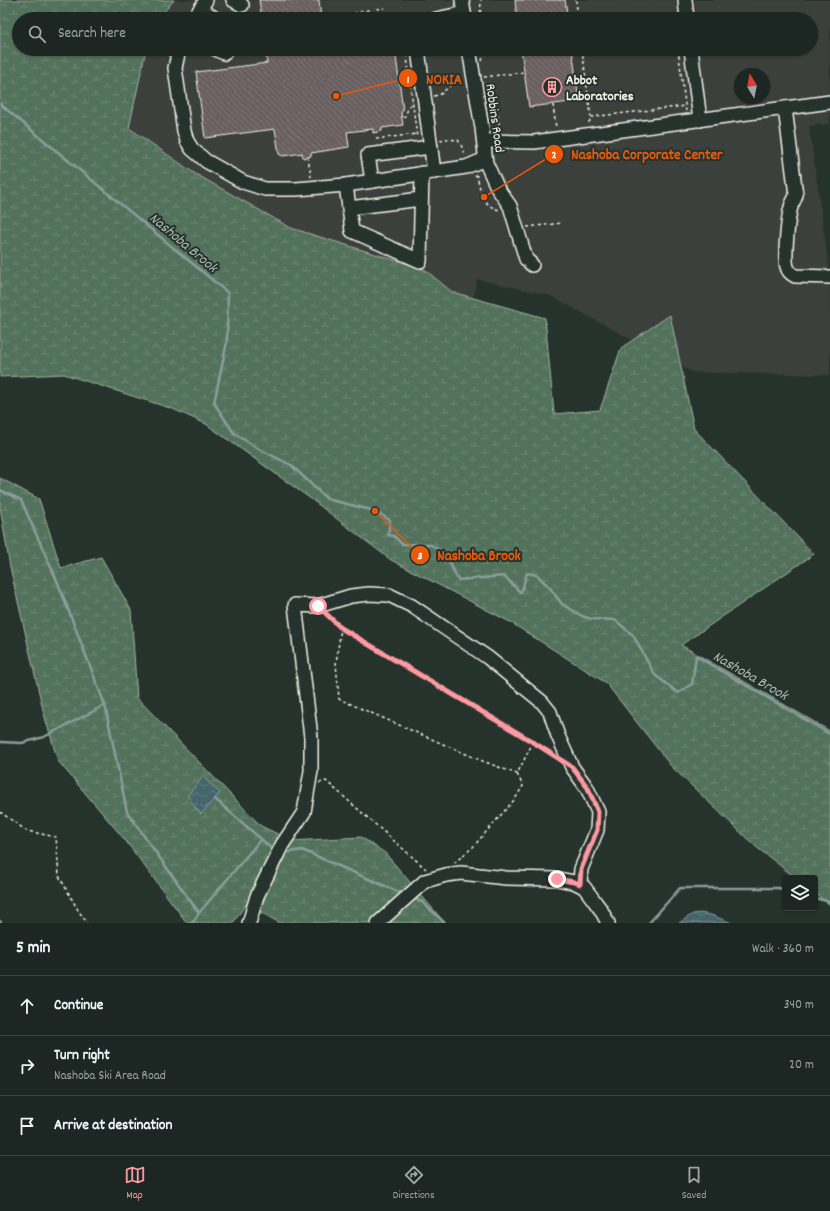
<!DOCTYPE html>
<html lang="en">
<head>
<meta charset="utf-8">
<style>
	body { margin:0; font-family:Dekko,sans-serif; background:#29322f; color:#f1f3f6 }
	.controls { position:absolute; right:12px; bottom:12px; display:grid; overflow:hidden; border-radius:4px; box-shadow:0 1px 3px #0004 }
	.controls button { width:36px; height:36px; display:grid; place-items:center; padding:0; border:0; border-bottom:1px solid #3a4340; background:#1c2622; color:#f1f3f6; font:20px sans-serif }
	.compass { position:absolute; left:734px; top:68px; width:36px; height:36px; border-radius:50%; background:#1c2622; box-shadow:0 1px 3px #0004; rotate:350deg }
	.stop { position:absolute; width:12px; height:12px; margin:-9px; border:3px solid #ff9aa2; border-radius:50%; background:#fff }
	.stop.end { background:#ff9aa2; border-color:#fff; box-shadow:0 1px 4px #0008 }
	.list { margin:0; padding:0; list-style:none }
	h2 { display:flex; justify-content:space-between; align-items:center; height:52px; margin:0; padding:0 16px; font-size:17px }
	h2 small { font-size:13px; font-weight:400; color:#a0a5a5 }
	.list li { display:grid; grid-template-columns:26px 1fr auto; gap:12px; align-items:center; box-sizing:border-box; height:60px; padding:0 16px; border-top:1px solid #3a4340 }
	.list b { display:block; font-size:15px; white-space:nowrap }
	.list p { margin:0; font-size:13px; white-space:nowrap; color:#a0a5a5 }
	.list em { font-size:13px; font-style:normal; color:#a0a5a5 }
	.icon { flex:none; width:22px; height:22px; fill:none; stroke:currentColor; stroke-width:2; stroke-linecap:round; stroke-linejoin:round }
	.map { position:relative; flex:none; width:830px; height:923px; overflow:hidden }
	.search { position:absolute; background:#1c2622; box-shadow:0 1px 3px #0004; left:12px; right:12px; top:12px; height:44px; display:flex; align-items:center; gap:10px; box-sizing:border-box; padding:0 14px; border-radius:22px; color:#a0a5a5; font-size:15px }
	.sheet { height:232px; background:#1c2622 }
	nav { display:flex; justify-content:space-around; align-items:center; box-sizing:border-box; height:56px; border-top:1px solid #3a4340; background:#1c2622; font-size:11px; color:#a0a5a5 }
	nav a { display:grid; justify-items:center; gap:2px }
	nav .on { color:#ff9aa2 }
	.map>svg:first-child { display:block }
</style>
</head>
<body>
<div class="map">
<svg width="830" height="923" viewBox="0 0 830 923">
	<defs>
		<pattern id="wetland-marsh" width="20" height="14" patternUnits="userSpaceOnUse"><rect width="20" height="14" fill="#52725c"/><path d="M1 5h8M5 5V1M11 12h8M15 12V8" fill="none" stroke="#6c8773"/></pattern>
		<pattern id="water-waves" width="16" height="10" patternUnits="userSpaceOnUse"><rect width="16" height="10" fill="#45656b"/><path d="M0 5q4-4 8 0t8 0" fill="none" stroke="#607c80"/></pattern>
		<pattern id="building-back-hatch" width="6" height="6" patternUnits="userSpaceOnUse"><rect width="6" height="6" fill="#6a5e61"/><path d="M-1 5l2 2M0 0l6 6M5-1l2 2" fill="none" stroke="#807678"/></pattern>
	</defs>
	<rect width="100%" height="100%" fill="#26332d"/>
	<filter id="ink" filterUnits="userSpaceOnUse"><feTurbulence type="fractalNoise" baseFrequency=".025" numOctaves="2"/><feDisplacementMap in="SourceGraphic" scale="8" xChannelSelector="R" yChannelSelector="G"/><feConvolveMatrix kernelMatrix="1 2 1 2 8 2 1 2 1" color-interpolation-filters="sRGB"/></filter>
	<g filter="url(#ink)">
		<!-- built -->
		<path fill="#3a403d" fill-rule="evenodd" d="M26,0H830V124L809,126L829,268L830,269V375L692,372L549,295L477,279L470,318L450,344L0,68V8ZM19,19H811V49H19ZM740,74H764V98H740Z"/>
		<!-- wetland -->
		<g fill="url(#wetland-marsh)" stroke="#a3b2a2">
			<path d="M0,0H174L158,19H19V49H146L129,128L194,173L291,228L424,269L452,292L545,318L554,414L600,410L621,348L670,315L694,429L814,554L681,645L830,731V905L815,893V878H796L755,846L671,766L606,683L510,622L391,560L311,499L206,424L173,409L64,374L0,377Z"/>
			<path d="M0,478L39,499L61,568L101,557L131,610L137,698L261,826L292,841L361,837L385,853L445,923H280L246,904L233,923H187L125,840L58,761L44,714L10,567L0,507Z"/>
		</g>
		<!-- water -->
		<g fill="url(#water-waves)" stroke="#8b9d9d">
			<path d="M203,777L220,793L201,814L187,796Z"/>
			<path d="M700,913L711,915L732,923H679L693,914Z"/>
		</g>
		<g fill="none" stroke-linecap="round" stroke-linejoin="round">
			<!-- stream -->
			<g stroke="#8b9d9d" stroke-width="2.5">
				<path d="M0,104L228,293L227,342L214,403L234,433L257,448L291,465L327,499L375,511L390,520L388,535L394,536L402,544L431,545L445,553L458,580L504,576L521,593L527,573L537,575L550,588L562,604L582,616L591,619L615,620L633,635L655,675L678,693L692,684L696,656L830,734"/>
				<path d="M0,490L21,500L58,583L105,705L127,812L199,913L261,839L275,852"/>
				<path d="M0,742L22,743L44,737L105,705"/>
				<path d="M215,799L261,839"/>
				<path d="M283,853L302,850L401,893"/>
				<path d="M815,898L830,902"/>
				<path d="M415,899L422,902L445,923"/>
				<path d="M0,921L1,923"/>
				<path d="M192,923L199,913"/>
				<path d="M649,923L680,888H779L785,890"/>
			</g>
		</g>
		<!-- building -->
		<g fill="url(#building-back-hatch)" stroke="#f4f1e8">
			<path d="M259,0H319L321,19H262Z"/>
			<path d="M515,0H565L568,19H517Z"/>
			<path d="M265,49H331L332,51L349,49L350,53L378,49H395L403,110L401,113L403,125L382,128V131L373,133V129L347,132L349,147L311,153V156L303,158L302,153L283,156L279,154L275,129L205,138L196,72L267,63Z"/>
			<path d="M521,49H572L579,101L529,107Z"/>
		</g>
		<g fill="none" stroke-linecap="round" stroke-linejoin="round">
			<defs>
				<g id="minor">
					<path d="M233,0L242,5"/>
					<path d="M462,0L465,19"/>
					<path d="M685,0L687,19"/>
					<path d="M200,9L216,19"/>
					<path d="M194,19L206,0"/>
					<path d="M436,19L464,13"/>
					<path d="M179,49L175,68L184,131L187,141L192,149L206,161L243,182L265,189H296L346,185L466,167L485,159"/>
					<path d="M215,49L224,53L227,49"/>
					<path d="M418,49L434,172"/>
					<path d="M469,49L482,128L486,163L498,189L510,206L526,259L532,265"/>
					<path d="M691,49L700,120"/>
					<path d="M785,108L796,195C795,200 792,202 791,207C788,217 784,257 787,267C788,271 791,274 795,276L830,277"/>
					<path d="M484,141L534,142L830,102"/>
					<path d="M372,181L368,155L431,147"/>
					<path d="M346,185L352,231L420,261L422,173"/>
					<path d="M349,208L421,199"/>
					<path d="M249,923L257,896L282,845L304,812L311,771V737L295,605L318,606L351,596L369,594L389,595L412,606L487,657L542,702L550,712L558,736L572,767L587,788L598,812L597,830L581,869L580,884"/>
					<path d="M378,923L425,881L446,875L461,873L506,878L557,879L574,882L584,887L590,895L601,910L608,923"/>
				</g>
			</defs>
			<!-- minor casing -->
			<use href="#minor" stroke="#f4f1e8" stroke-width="16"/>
			<!-- path -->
			<g stroke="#f4f1e8" stroke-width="1.5" stroke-dasharray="3 3" stroke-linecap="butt">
				<path d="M576,0L578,19"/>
				<path d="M377,9L385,8"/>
				<path d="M354,13L369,10"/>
				<path d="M480,19L481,0"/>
				<path d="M406,49L417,138"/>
				<path d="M582,49L591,118L590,121L588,123"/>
				<path d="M678,49L686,111"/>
				<path d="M482,61L485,49"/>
				<path d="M484,77L525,72"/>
				<path d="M488,94C497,105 498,117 500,131"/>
				<path d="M434,96L441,94L455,81L464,80"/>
				<path d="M553,105L556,128"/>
				<path d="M591,117L686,106"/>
				<path d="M404,118L412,100"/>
				<path d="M376,139L417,134"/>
				<path d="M440,140L446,139L458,140L461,145L466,156"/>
				<path d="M308,157L311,177"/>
				<path d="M475,175L477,176C481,192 482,206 500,210"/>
				<path d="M527,227L562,223"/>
				<path d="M327,614L341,628L336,663L339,699L480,760L517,774L533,742L556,757"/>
				<path d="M341,628L533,742"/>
				<path d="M319,783L326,781L426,869"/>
				<path d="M0,812L27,831L56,837L59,876L78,910L87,923"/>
				<path d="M454,863L473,847L515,799L523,786L517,774"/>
			</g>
			<!-- minor -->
			<use href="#minor" stroke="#26332d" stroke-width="13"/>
		</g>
	</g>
	<g fill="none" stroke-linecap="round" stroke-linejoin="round" filter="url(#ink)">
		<!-- route -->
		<path stroke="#ff9aa2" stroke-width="5" d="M318,606L341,628L533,742L572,767L588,788L598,812L597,830L581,869L580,884L574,882L557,879"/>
	</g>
	<!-- icons -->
	<defs>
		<symbol id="building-ring" viewBox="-11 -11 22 22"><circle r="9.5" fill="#26332d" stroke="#ff9aa2" stroke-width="1.5"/><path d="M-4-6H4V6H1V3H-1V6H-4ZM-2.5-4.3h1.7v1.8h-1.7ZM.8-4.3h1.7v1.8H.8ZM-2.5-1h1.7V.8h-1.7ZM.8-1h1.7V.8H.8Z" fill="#ff9aa2"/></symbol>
	</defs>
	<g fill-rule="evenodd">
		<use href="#building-ring" x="541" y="76" width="22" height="22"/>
	</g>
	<g text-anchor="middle" stroke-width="4" stroke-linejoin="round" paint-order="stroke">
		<!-- poi labels -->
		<g font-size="14" font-weight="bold" fill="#f4f1e8" stroke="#26332d" text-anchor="start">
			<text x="566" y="84">Abbot<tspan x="566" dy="16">Laboratories</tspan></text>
		</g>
		<!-- street labels -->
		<g font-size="14" fill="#f4f1e8" stroke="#26332d">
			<text transform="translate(496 118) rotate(82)" y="5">Robbins Road</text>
		</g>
		<!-- water labels -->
		<g font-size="15" font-style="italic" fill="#aeb9b6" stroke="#26332d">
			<text transform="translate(184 242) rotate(40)" y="5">Nashoba Brook</text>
			<text transform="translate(751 675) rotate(30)" y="5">Nashoba Brook</text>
		</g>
	</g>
	<!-- callouts -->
	<path fill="none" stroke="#e8590c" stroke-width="1.5" d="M336 96L408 78M484 197L554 154M375 511L420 555"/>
	<g fill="#e8590c" stroke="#26332d" stroke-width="1.5">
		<circle cx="336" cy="96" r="4"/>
		<circle cx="484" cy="197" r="4"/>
		<circle cx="375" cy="511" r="4"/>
		<circle cx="408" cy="78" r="10"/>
		<circle cx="554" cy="154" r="10"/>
		<circle cx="420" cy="555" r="10"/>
	</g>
	<g font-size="12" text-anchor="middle" font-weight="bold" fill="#fff">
		<text x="408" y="83">1</text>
		<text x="554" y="158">2</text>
		<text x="420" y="559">3</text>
	</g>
	<g font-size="15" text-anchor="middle" font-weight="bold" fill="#e8590c" stroke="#26332d" stroke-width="4" stroke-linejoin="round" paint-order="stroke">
		<text x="444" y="84">NOKIA</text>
		<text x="647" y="159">Nashoba Corporate Center</text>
		<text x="479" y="560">Nashoba Brook</text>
	</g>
</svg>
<div class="controls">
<button><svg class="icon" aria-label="layers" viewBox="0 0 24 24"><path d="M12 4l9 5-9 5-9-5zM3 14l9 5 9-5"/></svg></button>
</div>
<svg class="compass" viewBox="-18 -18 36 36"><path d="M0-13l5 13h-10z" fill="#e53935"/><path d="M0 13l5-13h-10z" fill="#a0a5a5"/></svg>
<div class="stop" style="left:318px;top:606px"></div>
<div class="stop end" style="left:557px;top:879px"></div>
<div class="search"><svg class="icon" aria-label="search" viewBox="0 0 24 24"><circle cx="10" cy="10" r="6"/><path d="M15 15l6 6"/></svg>Search here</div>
</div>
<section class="sheet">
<h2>5 min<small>Walk · 360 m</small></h2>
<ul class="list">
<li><svg class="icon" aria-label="ahead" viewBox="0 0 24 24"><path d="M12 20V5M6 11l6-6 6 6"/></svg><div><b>Continue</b></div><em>340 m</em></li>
<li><svg class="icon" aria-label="right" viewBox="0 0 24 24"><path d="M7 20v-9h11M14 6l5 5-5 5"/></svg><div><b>Turn right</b><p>Nashoba Ski Area Road</p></div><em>20 m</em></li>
<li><svg class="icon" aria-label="arrive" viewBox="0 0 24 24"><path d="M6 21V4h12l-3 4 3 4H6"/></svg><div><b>Arrive at destination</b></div></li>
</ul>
</section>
<nav>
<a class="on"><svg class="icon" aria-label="map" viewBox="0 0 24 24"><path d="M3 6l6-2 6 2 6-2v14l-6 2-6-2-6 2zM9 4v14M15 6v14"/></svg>Map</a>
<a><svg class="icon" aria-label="directions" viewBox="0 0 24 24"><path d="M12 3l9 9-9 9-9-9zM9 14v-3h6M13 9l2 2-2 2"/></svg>Directions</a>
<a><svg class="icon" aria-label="saved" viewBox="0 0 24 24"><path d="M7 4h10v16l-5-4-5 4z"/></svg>Saved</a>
</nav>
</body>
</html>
